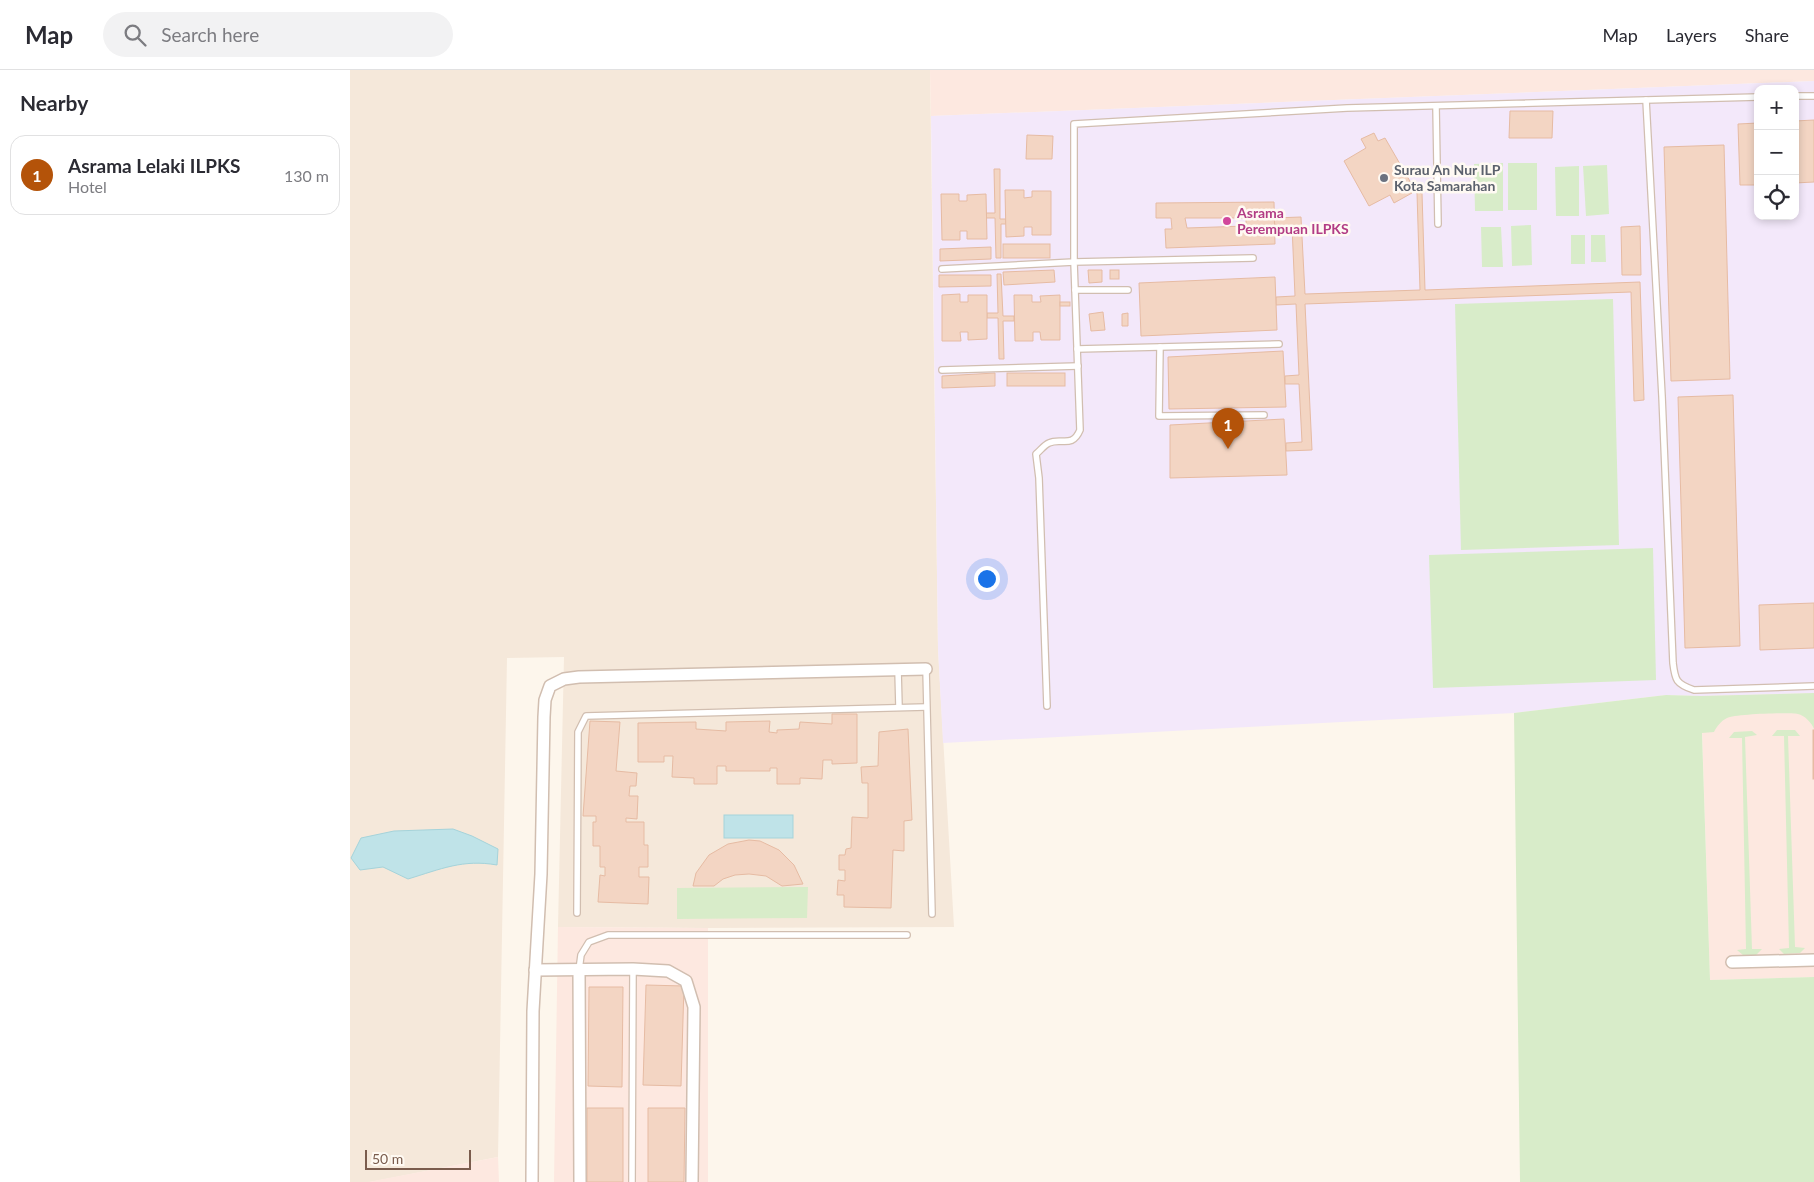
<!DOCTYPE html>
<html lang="en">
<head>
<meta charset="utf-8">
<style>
	body { margin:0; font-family:Lato,sans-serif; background:#f2f2f3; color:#2b2b33 }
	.controls { position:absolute; right:15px; top:15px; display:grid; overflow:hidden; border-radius:10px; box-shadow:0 2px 8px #0003 }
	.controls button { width:45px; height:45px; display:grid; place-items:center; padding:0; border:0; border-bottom:1px solid #e1e1e2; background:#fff; color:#2b2b33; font:25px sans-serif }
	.scale { position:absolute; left:15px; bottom:12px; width:106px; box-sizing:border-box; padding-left:5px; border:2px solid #7a5c4d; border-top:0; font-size:14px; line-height:18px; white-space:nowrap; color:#7a5c4d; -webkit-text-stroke:4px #fffaf3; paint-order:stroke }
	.you { position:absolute; left:636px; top:508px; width:18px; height:18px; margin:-12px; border:4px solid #fff; border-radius:50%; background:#1a73e8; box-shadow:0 0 0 8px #1a73e833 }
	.badge { display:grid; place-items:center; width:32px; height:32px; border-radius:50%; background:#b45309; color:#fff; font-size:16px; font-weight:700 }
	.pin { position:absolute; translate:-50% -41px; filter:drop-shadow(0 1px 2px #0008) }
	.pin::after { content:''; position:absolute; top:26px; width:18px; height:15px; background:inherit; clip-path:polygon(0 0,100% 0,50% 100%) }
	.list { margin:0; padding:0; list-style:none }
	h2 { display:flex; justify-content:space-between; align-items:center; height:65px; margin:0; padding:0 20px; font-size:21px }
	h2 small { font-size:16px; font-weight:400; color:#7c7c81 }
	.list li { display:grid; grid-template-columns:32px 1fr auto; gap:15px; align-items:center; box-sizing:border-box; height:80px; margin:0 10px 10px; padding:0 10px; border:1px solid #e1e1e2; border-radius:15px }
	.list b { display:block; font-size:19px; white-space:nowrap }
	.list p { margin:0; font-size:16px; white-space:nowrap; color:#7c7c81 }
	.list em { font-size:16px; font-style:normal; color:#7c7c81 }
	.icon { flex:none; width:28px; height:28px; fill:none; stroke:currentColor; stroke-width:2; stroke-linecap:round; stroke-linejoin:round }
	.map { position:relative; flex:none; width:1464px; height:1112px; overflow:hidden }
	header { display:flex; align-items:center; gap:30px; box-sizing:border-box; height:70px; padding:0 25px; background:#fff; border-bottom:1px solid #e1e1e2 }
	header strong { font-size:24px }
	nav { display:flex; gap:28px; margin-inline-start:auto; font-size:18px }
	.search { width:350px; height:45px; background:#f2f2f3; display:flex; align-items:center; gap:12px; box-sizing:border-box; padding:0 18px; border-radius:28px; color:#7c7c81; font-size:19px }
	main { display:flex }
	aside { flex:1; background:#fff }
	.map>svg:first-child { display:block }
</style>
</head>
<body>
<header>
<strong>Map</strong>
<div class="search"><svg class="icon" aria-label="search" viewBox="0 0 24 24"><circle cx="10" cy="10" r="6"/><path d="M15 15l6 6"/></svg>Search here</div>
<nav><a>Map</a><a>Layers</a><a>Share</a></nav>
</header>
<main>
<aside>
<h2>Nearby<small></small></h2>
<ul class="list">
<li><span class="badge">1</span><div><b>Asrama Lelaki ILPKS</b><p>Hotel</p></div><em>130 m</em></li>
</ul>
</aside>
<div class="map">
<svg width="1464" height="1112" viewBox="0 0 1464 1112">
	<rect width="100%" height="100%" fill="#fdf6ec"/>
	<!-- residential -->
	<path fill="#f5e8da" d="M0,0H580L588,579L604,857L358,858L208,857L214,587L157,588L148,1087L20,1112H0Z"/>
	<!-- commercial -->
	<g fill="#fde8e0">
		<path d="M580,0H1464V11L581,46Z"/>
		<path d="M1464,623V907L1360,910L1351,626Z"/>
		<path d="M208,857L358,858V1112H204Z"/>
		<path d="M148,1087L149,1112H18Z"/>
	</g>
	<!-- education -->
	<path fill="#f3e8fa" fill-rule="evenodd" d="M1464,11V623L1351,626L1316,625L1164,643L593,673L588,579L581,46ZM1408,19H1445V146H1408Z"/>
	<!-- green -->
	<g fill="#d8ecc9">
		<path d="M1153,93V141H1125L1124,94Z"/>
		<rect x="1158" y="93" width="29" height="47"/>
		<path d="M1257,95L1259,144L1236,146L1233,96Z"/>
		<path d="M1229,96V146H1206L1205,97Z"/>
		<path d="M1181,155L1182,195L1162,196L1161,156Z"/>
		<path d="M1131,157H1151L1153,197H1132Z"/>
		<rect x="1221" y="165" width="14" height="29"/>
		<path d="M1241,165H1255L1256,192H1241Z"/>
		<path d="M1263,229L1269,475L1111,480L1105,234Z"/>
		<path d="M1303,478L1306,610L1083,618L1079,485Z"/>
		<path d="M1464,623V659C1462,653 1454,645 1448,644C1438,642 1385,644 1377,648C1371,651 1367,656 1364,662L1352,663L1360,910L1464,907V1112H1170L1164,643L1316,625L1351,626Z"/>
		<path d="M1427,660H1445L1450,666H1438L1445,877L1455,878L1450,883L1434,884L1429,879L1439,878L1434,666H1422Z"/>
		<path d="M1402,661L1407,665L1395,667L1402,879H1412L1406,885H1393L1387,880L1396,879L1392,668H1379L1384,662Z"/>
		<path d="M458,817L457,848L327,849V818Z"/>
	</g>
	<!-- water -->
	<g fill="#bfe3e8" stroke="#a5d3da">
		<rect x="374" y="745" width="69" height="23"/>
		<path d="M103,759L122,766L148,779L147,795C113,789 91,799 58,809L33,797L10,800L1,788L11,768L44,761Z"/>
	</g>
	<!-- building -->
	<g fill="#f3d5c3" stroke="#e6bba3" fill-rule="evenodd">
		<path d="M1160,41H1203L1202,68H1159Z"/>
		<path d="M1464,50V112L1445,113V51Z"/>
		<path d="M1408,53V115H1390L1388,54Z"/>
		<path d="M1024,63L1028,71L1035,68L1061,113L1058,115L1062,123L1044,133L1040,125L1019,136L994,91L1016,78L1011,69Z"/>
		<path d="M677,65L703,66L702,89H676Z"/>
		<path d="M1374,75L1380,309L1321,311L1314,77Z"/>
		<path d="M644,99H650V149H656V154H651V188H646L645,148H636V143H645Z"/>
		<path d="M655,120H674V128L682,127V121H701V165H682V157H674V166L656,167Z"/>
		<path d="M1067,123H1072L1075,220L1290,212L1294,330L1284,331L1281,222L955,234L962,380L936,381V373L952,372L949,314H935V306L949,305L946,234L926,235V227L945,226L942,156L925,157L924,148L951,147L955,224L1070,220Z"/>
		<path d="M591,124H609V131H617V125L636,124L637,169H617V161H610V170H592Z"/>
		<path d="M924,132L925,174L816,178L815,159H822L821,148H806V133ZM835,148H896V156L837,158Z"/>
		<path d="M1290,156L1291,205H1272L1271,157Z"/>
		<rect x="653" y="174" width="47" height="14"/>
		<path d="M641,177V189L590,191V179Z"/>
		<path d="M704,200L705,212L654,215L653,202Z"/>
		<path d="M738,200H752V212L739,213Z"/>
		<rect x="760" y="200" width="9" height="9"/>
		<path d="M647,204H651L653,246H664V251H653L654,289H649L648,248H637V243H648Z"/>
		<path d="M589,205H641V216L589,217Z"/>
		<path d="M925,207L927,260L791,266L789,213Z"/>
		<path d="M610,224V232H618V225H637V269L618,270V262H610L611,271H592V225Z"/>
		<path d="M664,225H682V232H691L690,226L710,225V270H691L690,262H683V271H665Z"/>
		<rect x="710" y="232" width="10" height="4"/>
		<path d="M753,242L755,260L741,261L739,244Z"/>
		<path d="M778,243V256H772V244Z"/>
		<path d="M933,281L936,337L819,339L818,287Z"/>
		<path d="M645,303V316L592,318V306Z"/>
		<rect x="657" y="303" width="58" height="13"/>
		<path d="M1383,325L1390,576L1335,578L1328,327Z"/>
		<path d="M934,349L937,405L820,408V355Z"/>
		<path d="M1464,533V578L1410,580L1409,535Z"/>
		<path d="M482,644H507V693L482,694V690H473L472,709L450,708V714H427V698H420V701H376V696H367V714H344V708L322,707L323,686H314V692H288V653L346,652V659L376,661V652L420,651L419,662L427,663V660L449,659L450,652L482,654Z"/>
		<path d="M240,651L270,652L266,701L287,703L286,716H280L279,726H288L287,749L276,748V752H294V775H298V797H289V807H299L298,834L248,832L250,805L255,806V797H250V776H243V752H246V746H233Z"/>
		<path d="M558,659L562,750L554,751V781L543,780L541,838L494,837V825H487L488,810L495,811V800H489V785H495L496,779L501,778L502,747L518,748V713H512L511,697L528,696L529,662Z"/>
		<rect x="1463" y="660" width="1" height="49"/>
		<path d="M399,770L410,771L429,780L444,795L453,814L432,816L416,806L399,804L385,805L373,809L364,816H343L346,803L359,785L378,774Z"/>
		<path d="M296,915L334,916L331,1016L293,1015Z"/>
		<path d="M239,917H273L272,1017L238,1016Z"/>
		<rect x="237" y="1038" width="36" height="74"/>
		<path d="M298,1038H335L334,1112H298Z"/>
	</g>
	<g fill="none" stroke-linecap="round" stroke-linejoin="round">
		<defs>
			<g id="lane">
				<path d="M1445,26H1464"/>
				<path d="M1296,30L1312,326L1323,593C1325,610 1326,614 1344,620L1464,616"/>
				<path d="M1086,36L1088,154"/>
				<path d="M592,199L724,192V54L997,38L1408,27"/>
				<path d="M725,220H778"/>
				<path d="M810,277L809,346L914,345"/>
				<path d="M727,279L929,274"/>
				<path d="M592,300L728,296"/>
				<path d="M576,599L582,844"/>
				<path d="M548,600L549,637"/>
				<path d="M697,636L689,408L686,384C690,381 694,375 699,373C711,367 722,379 730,360L724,192L903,188"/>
				<path d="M227,843L228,662L236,646L576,637"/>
				<path d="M229,900L231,885L239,872L258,865H557"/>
				<path d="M282,1112L283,899"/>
			</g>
			<g id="street">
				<path d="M1382,892L1464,890"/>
				<path d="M185,900L283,899L318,901L336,911L344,937L342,1112"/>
				<path d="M229,900L230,1112"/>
				<path d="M182,1112L183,941L191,804L194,647L195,630L200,616L214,609L229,607L576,599"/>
			</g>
		</defs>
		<!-- lane casing -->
		<use href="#lane" stroke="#d1beb0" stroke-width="8"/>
		<!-- street casing -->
		<use href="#street" stroke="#d1beb0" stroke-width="14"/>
		<!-- lane -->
		<use href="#lane" stroke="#fff" stroke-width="5.5"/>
		<!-- street -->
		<use href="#street" stroke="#fff" stroke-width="11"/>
	</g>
	<!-- markers -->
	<circle fill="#6b7280" stroke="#fffaf3" stroke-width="2" cx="1034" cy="108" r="5"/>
	<circle fill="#d1479c" stroke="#fffaf3" stroke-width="2" cx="877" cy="151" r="5"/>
	<g text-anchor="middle" stroke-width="5" stroke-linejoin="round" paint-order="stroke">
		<!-- worship labels -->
		<g font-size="14" font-weight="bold" fill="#5b616d" stroke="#fffaf3" text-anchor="start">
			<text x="1044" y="105">Surau An Nur ILP<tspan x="1044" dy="16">Kota Samarahan</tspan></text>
		</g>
		<!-- hotel labels -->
		<g font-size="14" font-weight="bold" fill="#b23c85" stroke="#fffaf3" text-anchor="start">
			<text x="887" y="148">Asrama<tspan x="887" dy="16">Perempuan ILPKS</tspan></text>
		</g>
	</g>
</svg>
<div class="controls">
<button>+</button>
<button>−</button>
<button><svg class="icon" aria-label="locate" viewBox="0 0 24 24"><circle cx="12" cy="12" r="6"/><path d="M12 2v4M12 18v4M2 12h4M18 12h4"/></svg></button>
</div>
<div class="scale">50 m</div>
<div class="you"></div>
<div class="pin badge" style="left:878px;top:379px">1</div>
</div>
</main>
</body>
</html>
